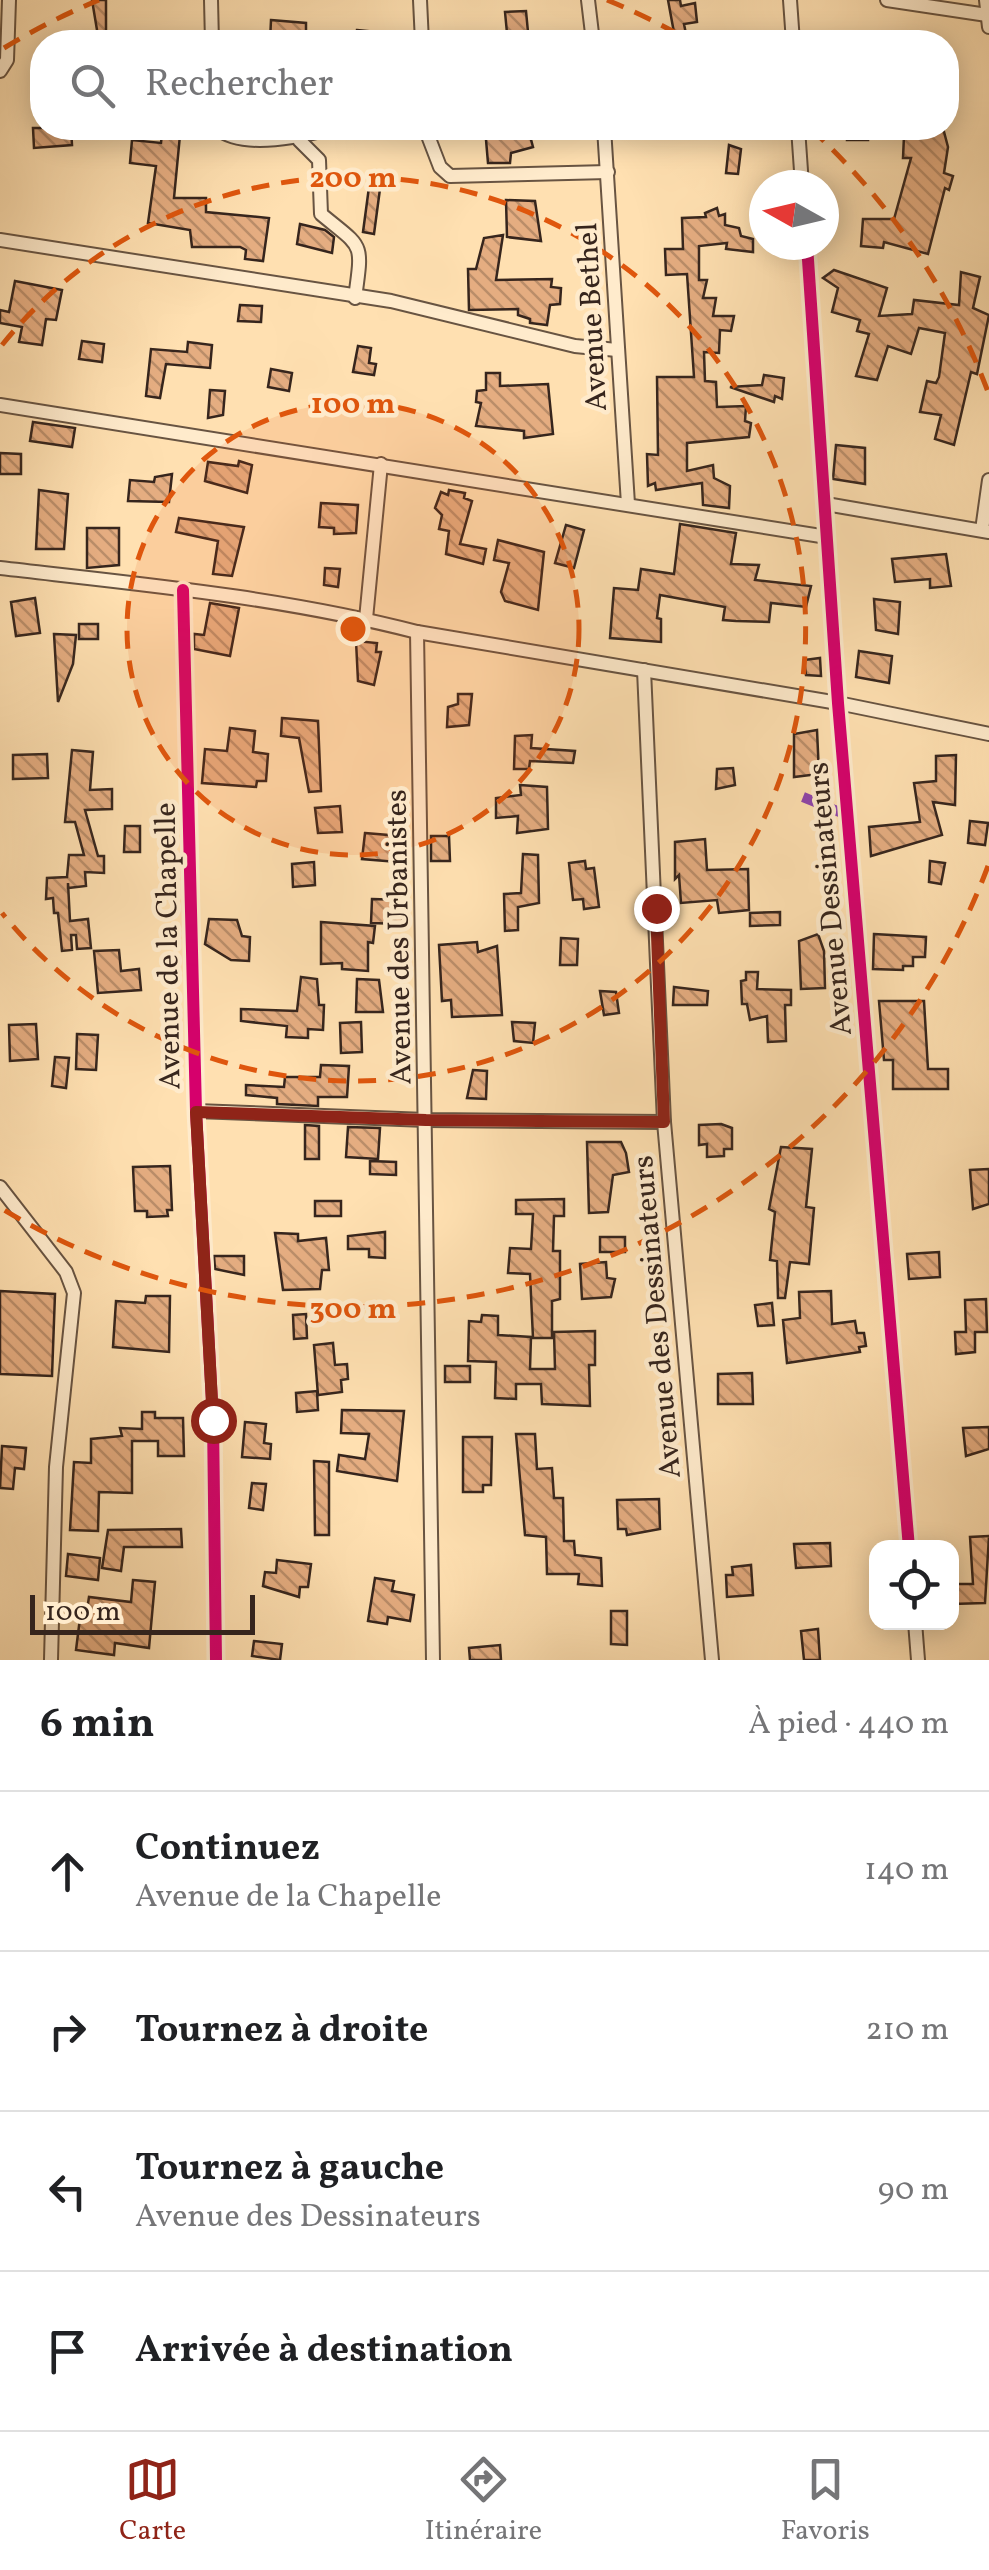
<!DOCTYPE html>
<html lang="fr">
<head>
<meta charset="utf-8">
<style>
	body { margin:0; font-family:Vollkorn,serif; background:#f6f6f6; color:#202124 }
	.controls { position:absolute; right:30px; bottom:30px; display:grid; overflow:hidden; border-radius:20px; box-shadow:0 5px 25px #0003 }
	.controls button { width:90px; height:90px; display:grid; place-items:center; padding:0; border:0; border-bottom:2px solid #e0e0e0; background:#fff; color:#202124; font:50px sans-serif }
	.compass { position:absolute; left:749px; top:170px; width:90px; height:90px; border-radius:50%; background:#fff; box-shadow:0 5px 25px #0003; rotate:278deg }
	.scale { position:absolute; left:30px; bottom:25px; width:225px; box-sizing:border-box; padding-left:10px; border:5px solid #36251d; border-top:0; font-size:28px; line-height:35px; white-space:nowrap; color:#36251d; -webkit-text-stroke:8px #ffebcc; paint-order:stroke }
	.stop { position:absolute; width:30px; height:30px; margin:-22px; border:8px solid #8f2418; border-radius:50%; background:#fff }
	.stop.end { background:#8f2418; border-color:#fff; box-shadow:0 2px 10px #0008 }
	.list { margin:0; padding:0; list-style:none }
	h2 { display:flex; justify-content:space-between; align-items:center; height:130px; margin:0; padding:0 40px; font-size:42px }
	h2 small { font-size:32px; font-weight:400; color:#757577 }
	.list li { display:grid; grid-template-columns:65px 1fr auto; gap:30px; align-items:center; box-sizing:border-box; height:160px; padding:0 40px; border-top:2px solid #e0e0e0 }
	.list b { display:block; font-size:38px; white-space:nowrap }
	.list p { margin:0; font-size:32px; white-space:nowrap; color:#757577 }
	.list em { font-size:32px; font-style:normal; color:#757577 }
	.icon { flex:none; width:55px; height:55px; fill:none; stroke:currentColor; stroke-width:2; stroke-linecap:round; stroke-linejoin:round }
	.map { position:relative; flex:none; width:989px; height:1660px; overflow:hidden }
	.search { position:absolute; background:#fff; box-shadow:0 5px 25px #0003; left:30px; right:30px; top:30px; height:110px; display:flex; align-items:center; gap:25px; box-sizing:border-box; padding:0 35px; border-radius:40px; color:#757577; font-size:38px }
	.sheet { height:770px; background:#fff }
	nav { display:flex; justify-content:space-around; align-items:center; box-sizing:border-box; height:140px; border-top:2px solid #e0e0e0; background:#fff; font-size:28px; color:#757577 }
	nav a { display:grid; justify-items:center; gap:5px }
	nav .on { color:#8f2418 }
	.map>svg:first-child { display:block }
</style>
</head>
<body>
<div class="map">
<svg width="989" height="1660" viewBox="0 0 989 1660">
	<defs>
		<pattern id="building-back-hatch" width="6" height="6" patternUnits="userSpaceOnUse" patternTransform="scale(2.5)"><rect width="6" height="6" fill="#e5ad81"/><path d="M-1 5l2 2M0 0l6 6M5-1l2 2" fill="none" stroke="#ba8d69"/></pattern>
	</defs>
	<rect width="100%" height="100%" fill="#ffe0b1"/>
	<filter id="stains"><feTurbulence type="fractalNoise" baseFrequency=".002" numOctaves="4"/><feColorMatrix values="0 0 0 0 .2 0 0 0 0 .09 0 0 0 0 .02 0 0 0 .5 -.17"/></filter>
	<radialGradient id="worn" r=".72"><stop offset=".6" stop-color="#630" stop-opacity="0"/><stop offset="1" stop-color="#630" stop-opacity=".3"/></radialGradient>
	<!-- building -->
	<g fill="url(#building-back-hatch)" stroke="#36251d" stroke-width="2.5">
		<path d="M92,0H106V41L99,42Z"/>
		<path d="M668,0H680L681,6L695,3L697,22L684,24L686,34L675,38Z"/>
		<path d="M526,11L528,32L507,33L505,12Z"/>
		<path d="M271,20L306,23V42L270,41Z"/>
		<path d="M357,30L396,34V42H356Z"/>
		<path d="M33,128H71L72,145L34,148Z"/>
		<path d="M485,128L529,132L533,147L511,153L510,163H488Z"/>
		<rect x="847" y="128" width="21" height="12"/>
		<path d="M928,128H943L948,147L944,173L953,176L949,190L945,188L928,254L884,242L883,248L861,246L863,219H894L911,158H903L904,136H928Z"/>
		<path d="M162,133L180,135L174,198H206V212L269,218L263,261L245,259L246,250L240,247H192L190,230L148,223L156,166L130,163L132,140L161,143Z"/>
		<path d="M729,145L741,149L738,174L726,173Z"/>
		<path d="M369,187L380,189L374,234L363,232Z"/>
		<path d="M506,200L535,201L541,241L507,237Z"/>
		<path d="M717,208L719,216L725,214V225L739,228L741,236L753,239V252L726,249L727,243L699,246V280H707L703,298H716L713,316H734L731,331L720,330L719,353L704,352L705,381L716,382L717,407L746,406L745,421L751,423L749,437L687,443V471L713,465L714,478L730,486L729,508L703,505L702,483L656,490L655,483L648,486L647,454L658,455L657,377H694L687,274L666,275L665,249H683L682,218L706,217L705,213Z"/>
		<path d="M300,224L325,230L334,237L332,253L297,244Z"/>
		<path d="M503,235L496,280L552,279L551,287L561,288L560,304L550,305L547,325L530,323V319L518,315V309L469,310L468,269H476L484,238Z"/>
		<path d="M834,270L887,288L879,316L912,314L914,300L959,305L961,272L980,277L973,308L989,315L977,374L971,372L954,445L935,439L941,415L920,412L927,381L936,383L939,377L945,333L919,328L911,354L888,346L877,380L856,376L869,334L857,331L860,320L832,312L838,288L823,278Z"/>
		<path d="M15,281L62,290L56,320L46,319L42,345L19,342L22,327L0,323V310L9,312Z"/>
		<path d="M240,305L262,306L261,322L238,321Z"/>
		<path d="M82,341L104,344L102,362L79,359Z"/>
		<path d="M188,342L212,345L210,368L166,364L160,398L146,396L151,349L187,352Z"/>
		<path d="M358,346L371,348L369,363L376,364L374,375L353,372Z"/>
		<path d="M271,369L292,373L289,391L268,387Z"/>
		<path d="M486,373H500V386L548,384L553,434L524,438V431L476,426L481,403L476,402L477,391L486,390Z"/>
		<path d="M764,375L784,378L782,399L775,396L774,402L730,387L762,385Z"/>
		<path d="M210,390L225,391L223,415L208,418Z"/>
		<path d="M33,422L75,428L72,447L30,441Z"/>
		<path d="M836,445L865,448V484L833,479Z"/>
		<path d="M0,453L21,454V474H0Z"/>
		<path d="M239,461L252,465L247,493L205,481L208,462L238,466Z"/>
		<path d="M172,474L169,502L128,501L130,480L154,482L155,477Z"/>
		<path d="M39,490L68,494L64,549H36Z"/>
		<path d="M449,490L465,493L464,498L472,501L460,544L486,549L483,564L446,554L449,531L439,529L442,515L435,508L441,492L448,495Z"/>
		<path d="M321,503L358,505L356,533L334,534V528L319,527Z"/>
		<path d="M179,518L244,527L232,576L213,574L218,541L176,532Z"/>
		<path d="M680,524L736,533L731,564L759,565L755,580L811,586L806,607L771,603L769,622L736,621L723,620L725,607L660,595L657,618L661,619V642L610,638L614,588L638,590L641,569L674,574Z"/>
		<path d="M566,525L584,530L574,568L555,563Z"/>
		<path d="M87,528H119V565L87,568Z"/>
		<path d="M498,540L544,552L538,610L505,601L501,592L509,563L494,560Z"/>
		<path d="M946,554L951,586L930,588V579L895,582L892,559Z"/>
		<path d="M325,568L340,569L338,587L324,585Z"/>
		<path d="M35,598L40,633L16,636L11,602Z"/>
		<path d="M874,599L900,602L898,634L876,630Z"/>
		<path d="M210,603L239,608L230,656L194,649V634L204,635Z"/>
		<rect x="79" y="624" width="19" height="15"/>
		<path d="M54,634L76,635L73,664L58,702Z"/>
		<path d="M356,641L377,643L376,652H381L374,685L358,681Z"/>
		<path d="M859,651L892,656L889,683L856,677Z"/>
		<path d="M820,658L821,676L806,675L804,660Z"/>
		<path d="M458,694H472L469,725L447,727L448,707L458,704Z"/>
		<path d="M282,718L318,721L321,791L309,792L299,738L281,736Z"/>
		<path d="M230,728L255,731L253,752L268,754L266,781H257L256,787L202,783L205,749L227,751Z"/>
		<path d="M817,730L819,774L794,777V734Z"/>
		<path d="M532,735L531,748L575,751L573,763L530,761L529,769H514L515,736Z"/>
		<path d="M72,750L93,752L90,790L112,789V809L85,810L98,856H104V873L85,872L86,886L68,888V883L70,921L88,919L91,948L77,949L76,935H71L72,950L62,951L58,913H54L53,898L46,899L47,878L67,877L69,855H84L75,822H65Z"/>
		<path d="M47,754L48,778L13,779V755Z"/>
		<path d="M956,755L955,805L933,802L942,835L871,856L869,827L920,822L914,783L936,781V756Z"/>
		<path d="M733,768L735,785L716,789L717,769Z"/>
		<path d="M520,785L547,787L548,829L517,833L518,816L496,818V798L521,795Z"/>
		<path d="M340,806L342,832L318,833L315,808Z"/>
		<path d="M393,812L405,813L404,830H392Z"/>
		<path d="M970,821L988,823L985,845L968,843Z"/>
		<path d="M125,826H140V852H124Z"/>
		<path d="M365,833L400,836L397,862L362,859Z"/>
		<path d="M431,836H449L450,861H431Z"/>
		<path d="M705,839L707,870L748,869L749,910L719,913L717,900L681,903L679,875L675,879V842Z"/>
		<path d="M523,854L538,855L539,903L518,907V930L505,931L504,894L521,893Z"/>
		<path d="M585,861L586,869L594,868L599,907L584,909L583,899L573,900L569,863Z"/>
		<path d="M930,861L945,863L941,884L929,882Z"/>
		<path d="M314,862L315,885L293,887L292,864Z"/>
		<path d="M372,899L403,900L402,924L371,923Z"/>
		<path d="M780,912V925L750,926V913Z"/>
		<path d="M209,919L237,920L242,936L250,937L249,961L231,960L205,944Z"/>
		<path d="M321,922L375,926L373,943L368,942V971L342,969V963L321,964Z"/>
		<path d="M818,934L824,951L825,988L801,989L799,941Z"/>
		<path d="M874,934L926,937L925,957H913V966H903V970L873,969Z"/>
		<path d="M561,938L578,939L577,965H560Z"/>
		<path d="M477,942L478,952L497,946L502,1015L452,1017L451,1000L442,1001L439,945Z"/>
		<path d="M119,950L121,971L139,969L141,990L98,993L94,951Z"/>
		<path d="M746,972H758L757,989L791,990V1005H785L786,1041L768,1042L767,1016L750,1020L747,1004H742L741,981L746,980Z"/>
		<path d="M301,977L317,979L319,1005H324L323,1030L308,1029V1038L286,1037L287,1026L241,1021V1009L297,1011Z"/>
		<path d="M357,979L379,980L383,1012H356Z"/>
		<path d="M674,987L708,991L707,1005H673Z"/>
		<path d="M600,991L616,992L619,1013L604,1015Z"/>
		<path d="M879,1001H924L928,1069H948V1089H893V1060H884Z"/>
		<path d="M361,1022L362,1052L341,1053L340,1023Z"/>
		<path d="M512,1022L535,1023L533,1043L514,1041Z"/>
		<path d="M36,1024L38,1059L10,1061L9,1025Z"/>
		<path d="M77,1034L98,1035L96,1070L76,1069Z"/>
		<path d="M55,1057L69,1058L66,1088L52,1086Z"/>
		<path d="M321,1065L349,1066L347,1097H318V1106L277,1104V1098L246,1095V1085L284,1087L285,1077H320Z"/>
		<path d="M473,1070L487,1071L486,1099L467,1098Z"/>
		<path d="M721,1124L732,1128V1149H724V1156L707,1157V1144L699,1145V1125Z"/>
		<path d="M305,1125L319,1126V1159H305Z"/>
		<path d="M348,1127L380,1128L378,1159L346,1157Z"/>
		<path d="M587,1142H621L626,1153L629,1172L613,1175L608,1212L589,1213Z"/>
		<path d="M781,1147L812,1149L806,1207L814,1208L809,1264L790,1262L785,1298H778L777,1261L770,1260L775,1212L769,1209Z"/>
		<path d="M370,1161L396,1162V1175L370,1174Z"/>
		<path d="M170,1166L172,1210H167L168,1216L147,1217V1211H135L133,1167Z"/>
		<path d="M989,1169V1204L973,1209L970,1170Z"/>
		<path d="M564,1199V1216H554L553,1251H560V1299L552,1301V1338H533L530,1274L508,1273L510,1248L531,1249L533,1214H516V1200Z"/>
		<rect x="315" y="1201" width="26" height="15"/>
		<path d="M385,1232V1258L369,1257V1249H348V1236Z"/>
		<path d="M275,1233L298,1234V1241L326,1238L329,1270H322L320,1289L283,1290Z"/>
		<rect x="600" y="1237" width="25" height="15"/>
		<path d="M939,1252L940,1277L909,1279L907,1254Z"/>
		<path d="M214,1256H244V1275L215,1269Z"/>
		<path d="M606,1262L607,1278L615,1279L611,1297L582,1299L580,1264Z"/>
		<path d="M0,1291L55,1294L52,1376L0,1374Z"/>
		<path d="M831,1291L832,1324L855,1321L857,1333H864L866,1346L859,1347L860,1352L787,1363L783,1320L800,1318L799,1292Z"/>
		<path d="M146,1296H170L169,1352L113,1347L116,1301L145,1303Z"/>
		<path d="M986,1299L987,1332H975V1352L956,1354L955,1332H966L965,1300Z"/>
		<path d="M772,1303L774,1325L758,1326L755,1305Z"/>
		<path d="M306,1314L307,1338L294,1339L293,1315Z"/>
		<path d="M482,1315L498,1316V1335L531,1337L530,1369H555L554,1332L595,1331V1365H589L590,1406L542,1404L541,1384H516V1399L495,1398L496,1362L468,1361L469,1321L481,1322Z"/>
		<path d="M333,1343L335,1365L347,1364L348,1379L341,1380L342,1392L318,1395L314,1345Z"/>
		<rect x="445" y="1366" width="25" height="16"/>
		<path d="M752,1373L753,1404H718V1374Z"/>
		<path d="M317,1391L318,1410L297,1412L296,1393Z"/>
		<path d="M342,1410L404,1411L397,1481L337,1471L339,1455L365,1459L369,1434L341,1433Z"/>
		<path d="M142,1412H155V1418H183L184,1456H158V1441H132V1493L99,1492L98,1531L70,1530L74,1462L91,1463V1439L122,1436L120,1428L142,1429Z"/>
		<path d="M245,1422L266,1424L264,1443L271,1444L270,1459L242,1457Z"/>
		<path d="M989,1427V1449L966,1456L963,1428Z"/>
		<path d="M516,1434H535L537,1469L552,1468L554,1498H563L564,1541H574L575,1555L601,1558L602,1586L578,1584L579,1574H547L546,1537L525,1535Z"/>
		<path d="M463,1437H492L491,1485H483V1492H463Z"/>
		<path d="M2,1446L26,1448L24,1469L15,1468L13,1489L0,1488Z"/>
		<path d="M314,1461L329,1462V1535H315Z"/>
		<path d="M252,1483L266,1484L263,1510L249,1508Z"/>
		<path d="M659,1499L660,1529L627,1535L626,1529H618L617,1500Z"/>
		<path d="M181,1529L182,1547H124L121,1571L102,1568L108,1530Z"/>
		<path d="M989,1536L985,1603L952,1604V1584H973L970,1537Z"/>
		<path d="M830,1543L831,1566L796,1568L794,1544Z"/>
		<path d="M68,1554L100,1558L98,1580L66,1576Z"/>
		<path d="M277,1560L311,1564L308,1587H300L299,1597L263,1586L265,1572L276,1573Z"/>
		<path d="M751,1565L753,1595L727,1597L726,1575H733L732,1567Z"/>
		<path d="M375,1578L394,1581L392,1591L414,1595L410,1621L388,1617L387,1624L368,1621Z"/>
		<path d="M133,1580L155,1582L149,1648L115,1643L114,1655L76,1650L81,1610H87L89,1597L131,1602Z"/>
		<path d="M611,1611H627V1645L611,1644Z"/>
		<path d="M818,1629L820,1660H804L801,1631Z"/>
		<path d="M254,1641L282,1644L280,1660L252,1656Z"/>
		<path d="M500,1645L501,1660H470L469,1648Z"/>
	</g>
	<g fill="none" stroke-linecap="round" stroke-linejoin="round">
		<defs>
			<g id="minor">
				<path d="M211,0L212,42"/>
				<path d="M420,0L422,42"/>
				<path d="M588,0L593,42"/>
				<path d="M790,0L793,42"/>
				<path d="M887,0L987,15"/>
				<path d="M986,0L989,27"/>
				<path d="M0,71L7,60L9,0"/>
				<path d="M217,128C242,150 303,136 332,128"/>
				<path d="M425,128L440,167L450,176L608,172"/>
				<path d="M604,128L628,504"/>
				<path d="M798,128L802,185"/>
				<path d="M299,140L319,160L321,214C363,249 363,240 355,298"/>
				<path d="M0,240L391,301L575,346L617,350"/>
				<path d="M807,245L838,703L909,1548"/>
				<path d="M0,405L827,537"/>
				<path d="M826,504L989,532"/>
				<path d="M982,530L989,480"/>
				<path d="M0,568C139,584 282,597 417,632L838,703L989,734"/>
				<path d="M183,590L196,1111L213,1420L216,1660"/>
				<path d="M366,619L381,464"/>
				<path d="M417,632L433,1660"/>
				<path d="M644,670L664,1122L712,1660"/>
				<path d="M196,1111L426,1120L664,1122"/>
				<path d="M0,1187L66,1272L74,1293L56,1467L51,1660"/>
				<path d="M915,1622L918,1660"/>
			</g>
		</defs>
		<!-- minor casing -->
		<use href="#minor" stroke="#685442" stroke-width="16"/>
		<!-- minor -->
		<use href="#minor" stroke="#ffebcc" stroke-width="12"/>
		<!-- quiet -->
		<path stroke="#8e44ad" stroke-width="10" stroke-dasharray="20 10" stroke-linecap="butt" d="M803,797L847,815"/>
		<defs>
			<g id="cycleway">
				<path d="M807,245L838,703L909,1548"/>
				<path d="M183,590L196,1111L213,1420L216,1660"/>
			</g>
		</defs>
		<!-- cycleway casing -->
		<use href="#cycleway" stroke="#ffebcc" stroke-width="19"/>
		<!-- cycleway -->
		<use href="#cycleway" stroke="#d6006c" stroke-width="12"/>
	</g>
	<g fill="none" stroke-linecap="round" stroke-linejoin="round">
		<!-- route -->
		<path stroke="#8f2418" stroke-width="12" d="M213,1420L196,1112L426,1120L664,1122L656,908"/>
	</g>
	<!-- distance rings -->
	<circle cx="353" cy="629" r="226" fill="#df560d" fill-opacity=".12"/>
	<g fill="none" stroke="#df560d" stroke-width="5" stroke-dasharray="18 12">
		<circle cx="353" cy="629" r="226"/>
		<path d="M2 345A452 452 0 1 1 2 913"/>
		<path d="M988 866A678 678 0 0 1 4 1210M4 48A678 678 0 0 1 99 0M607 0A678 678 0 0 1 692 42M811 129A678 678 0 0 1 988 392"/>
	</g>
	<g text-anchor="middle" stroke-width="9" stroke-linejoin="round" paint-order="stroke">
		<!-- street labels -->
		<g font-size="30" fill="#36251d" stroke="#ffebcc">
			<text transform="translate(591 317) rotate(-93)" y="10">Avenue Bethel</text>
			<text transform="translate(829 899) rotate(-95)" y="10">Avenue Dessinateurs</text>
			<text transform="translate(398 937) rotate(-91)" y="10">Avenue des Urbanistes</text>
			<text transform="translate(167 946) rotate(-91)" y="10">Avenue de la Chapelle</text>
			<text transform="translate(656 1317) rotate(-95)" y="10">Avenue des Dessinateurs</text>
		</g>
	</g>
	<circle cx="353" cy="629" r="15" fill="#df560d" stroke="#ffebcc" stroke-width="5"/>
	<g font-size="30" text-anchor="middle" font-weight="bold" fill="#df560d" stroke="#ffebcc" stroke-width="9" stroke-linejoin="round" paint-order="stroke">
		<text x="353" y="187">200 m</text>
		<text x="353" y="413">100 m</text>
		<text x="353" y="1318">300 m</text>
	</g>
	<rect width="100%" height="100%" filter="url(#stains)"/>
	<rect width="100%" height="100%" fill="url(#worn)"/>
</svg>
<div class="controls">
<button><svg class="icon" aria-label="locate" viewBox="0 0 24 24"><circle cx="12" cy="12" r="6"/><path d="M12 2v4M12 18v4M2 12h4M18 12h4"/></svg></button>
</div>
<svg class="compass" viewBox="-18 -18 36 36"><path d="M0-13l5 13h-10z" fill="#e53935"/><path d="M0 13l5-13h-10z" fill="#757577"/></svg>
<div class="scale">100 m</div>
<div class="stop" style="left:213px;top:1420px"></div>
<div class="stop end" style="left:656px;top:908px"></div>
<div class="search"><svg class="icon" aria-label="search" viewBox="0 0 24 24"><circle cx="10" cy="10" r="6"/><path d="M15 15l6 6"/></svg>Rechercher</div>
</div>
<section class="sheet">
<h2>6 min<small>À pied · 440 m</small></h2>
<ul class="list">
<li><svg class="icon" aria-label="ahead" viewBox="0 0 24 24"><path d="M12 20V5M6 11l6-6 6 6"/></svg><div><b>Continuez</b><p>Avenue de la Chapelle</p></div><em>140 m</em></li>
<li><svg class="icon" aria-label="right" viewBox="0 0 24 24"><path d="M7 20v-9h11M14 6l5 5-5 5"/></svg><div><b>Tournez à droite</b></div><em>210 m</em></li>
<li><svg class="icon" aria-label="left" viewBox="0 0 24 24"><path d="M17 20v-9H6M10 6l-5 5 5 5"/></svg><div><b>Tournez à gauche</b><p>Avenue des Dessinateurs</p></div><em>90 m</em></li>
<li><svg class="icon" aria-label="arrive" viewBox="0 0 24 24"><path d="M6 21V4h12l-3 4 3 4H6"/></svg><div><b>Arrivée à destination</b></div></li>
</ul>
</section>
<nav>
<a class="on"><svg class="icon" aria-label="map" viewBox="0 0 24 24"><path d="M3 6l6-2 6 2 6-2v14l-6 2-6-2-6 2zM9 4v14M15 6v14"/></svg>Carte</a>
<a><svg class="icon" aria-label="directions" viewBox="0 0 24 24"><path d="M12 3l9 9-9 9-9-9zM9 14v-3h6M13 9l2 2-2 2"/></svg>Itinéraire</a>
<a><svg class="icon" aria-label="saved" viewBox="0 0 24 24"><path d="M7 4h10v16l-5-4-5 4z"/></svg>Favoris</a>
</nav>
</body>
</html>
